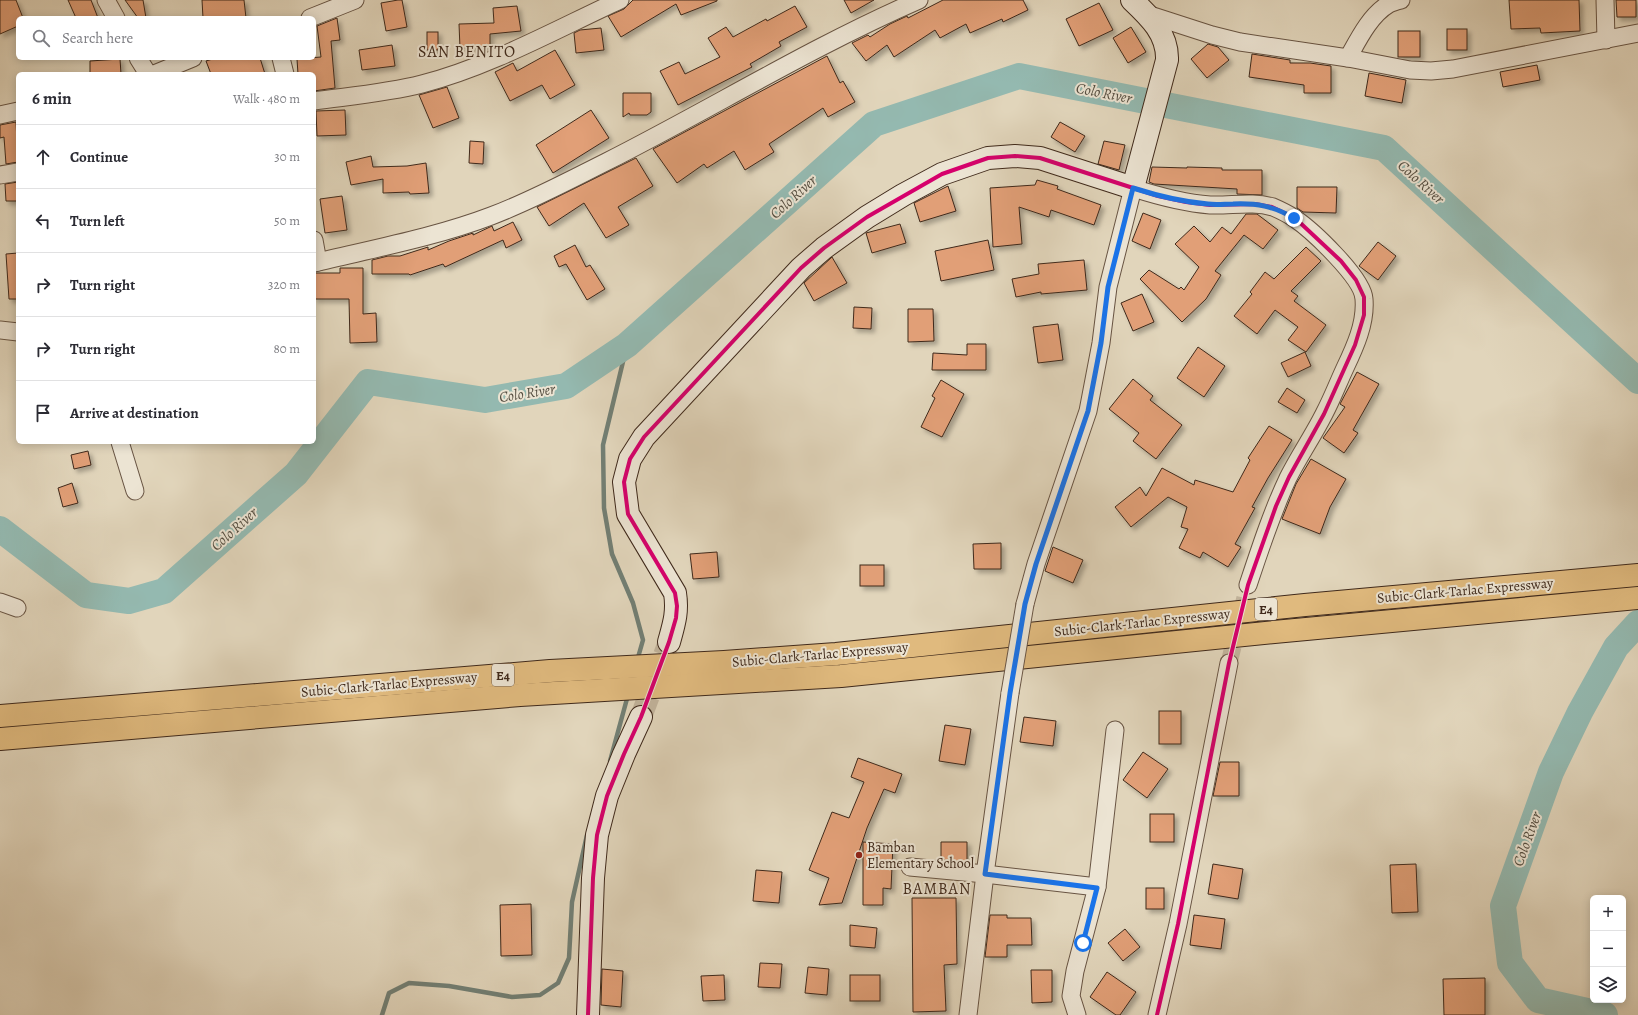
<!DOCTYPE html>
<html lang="en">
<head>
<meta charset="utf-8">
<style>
	body { margin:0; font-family:Alegreya,serif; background:#f7f7f7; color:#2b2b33 }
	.controls { position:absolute; right:12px; bottom:12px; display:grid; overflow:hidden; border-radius:6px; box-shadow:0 2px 10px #0003 }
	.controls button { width:36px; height:36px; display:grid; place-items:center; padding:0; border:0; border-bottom:1px solid #e1e1e2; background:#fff; color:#2b2b33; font:20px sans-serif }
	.stop { position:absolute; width:12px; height:12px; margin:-9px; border:3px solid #1a73e8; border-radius:50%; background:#fff }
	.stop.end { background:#1a73e8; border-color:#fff; box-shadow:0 1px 4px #0008 }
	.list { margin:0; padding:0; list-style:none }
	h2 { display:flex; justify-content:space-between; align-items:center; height:52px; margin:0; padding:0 16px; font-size:17px }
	h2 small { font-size:13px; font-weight:400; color:#7c7c81 }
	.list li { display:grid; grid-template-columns:26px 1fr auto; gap:12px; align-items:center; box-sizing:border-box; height:64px; padding:0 16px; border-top:1px solid #e1e1e2 }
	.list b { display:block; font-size:15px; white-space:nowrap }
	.list em { font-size:13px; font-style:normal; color:#7c7c81 }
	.icon { flex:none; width:22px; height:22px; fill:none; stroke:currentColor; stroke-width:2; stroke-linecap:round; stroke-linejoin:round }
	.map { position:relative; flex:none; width:1638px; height:1015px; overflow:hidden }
	.search { position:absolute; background:#fff; box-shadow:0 2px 10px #0003; left:16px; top:16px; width:300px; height:44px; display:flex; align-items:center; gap:10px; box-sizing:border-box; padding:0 14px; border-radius:6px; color:#7c7c81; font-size:15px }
	.panel { position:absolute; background:#fff; box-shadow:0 2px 10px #0003; left:16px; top:72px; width:300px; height:372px; border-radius:6px }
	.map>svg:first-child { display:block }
</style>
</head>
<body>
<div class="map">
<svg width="1638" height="1015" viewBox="0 0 1638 1015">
	<defs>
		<filter id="shadow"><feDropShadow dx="3.5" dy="3.5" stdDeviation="2" flood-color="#0004"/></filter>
	</defs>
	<rect width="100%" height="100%" fill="#e1d5bb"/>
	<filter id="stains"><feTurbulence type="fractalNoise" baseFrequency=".005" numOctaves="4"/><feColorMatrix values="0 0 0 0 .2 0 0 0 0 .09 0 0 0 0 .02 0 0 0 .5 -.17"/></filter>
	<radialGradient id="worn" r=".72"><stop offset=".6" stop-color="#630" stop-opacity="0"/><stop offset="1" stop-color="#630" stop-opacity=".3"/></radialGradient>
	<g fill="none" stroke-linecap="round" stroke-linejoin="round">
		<!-- stream -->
		<g stroke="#727f74" stroke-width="4.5">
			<path d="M627,345L603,445L604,508L612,554L633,603L643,640L637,661"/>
			<path d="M610,761L628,695"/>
			<path d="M382,1015L389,993L409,983L449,986L512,997L540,995L558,983L569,958L572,902L587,835"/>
		</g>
		<!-- river -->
		<g stroke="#94b9b0" stroke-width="26">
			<path d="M0,529L86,595L129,601L164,591L296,474L368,382L485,400L566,386L627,345L874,124L1019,76L1384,148L1638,381"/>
			<path d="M1605,1015L1538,1000L1510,963L1503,906L1551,772L1580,712L1616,647L1638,623"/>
		</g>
	</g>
	<!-- building -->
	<g fill="#e19f77" stroke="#3f291b" filter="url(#shadow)">
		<path d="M0,0H16L23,18H18V26L0,34Z"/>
		<path d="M68,0H91L98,18H76Z"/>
		<path d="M125,0H143L146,18H138Z"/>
		<path d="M202,0H244L246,18H203Z"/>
		<path d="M398,0H402L407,27L386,31L381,3Z"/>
		<path d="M633,0H717V1L681,15L676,4L621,37L608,16L624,9Z"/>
		<path d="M844,0H874L851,13Z"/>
		<path d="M943,0H1023L1028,10L1003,22L1002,19L970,33L966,24L940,38L935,30L894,57L887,45L866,61L852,43L868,35L870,37L890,24L907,16L908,18Z"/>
		<path d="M1509,0H1579L1580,31L1541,33L1540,28L1511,29Z"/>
		<path d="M1616,0H1636V17H1617Z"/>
		<path d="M1099,3L1113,30L1079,46L1066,19Z"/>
		<path d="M517,6L521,31L490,34V47L460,48L459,24L494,23L493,8Z"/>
		<path d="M795,6L807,27L779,42L781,46L750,64L752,67L678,105L660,71L679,62L685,74L720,57L708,38L726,27L733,37L766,19L767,21Z"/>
		<path d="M337,18L340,40L331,41L335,88L314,91V74H298L297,59L321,57L317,26Z"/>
		<path d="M1131,27L1146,52L1128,63L1113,38Z"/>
		<path d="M601,28L604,50L576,53L574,33L580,30Z"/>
		<rect x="1447" y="29" width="20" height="21"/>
		<rect x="1398" y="31" width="22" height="26"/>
		<rect x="427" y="32" width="11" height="18"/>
		<path d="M1208,44L1218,47L1229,60L1207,78L1191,59Z"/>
		<path d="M392,45L395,66L362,70L359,50Z"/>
		<path d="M555,50L575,85L550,99L542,85L510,101L495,72L513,63L517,71Z"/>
		<path d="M1252,54L1290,60V63H1310L1331,66V93H1304V85L1249,77Z"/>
		<path d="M827,56L840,83L843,81L855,102L828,117L823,108L769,144L774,152L745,170L734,151L707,168L704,164L677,183L653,149Z"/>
		<path d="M216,58H260L265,74H211L206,61Z"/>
		<path d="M120,59L121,74H90V61Z"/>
		<path d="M1537,65L1540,80L1503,87L1500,72Z"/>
		<path d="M1369,73L1406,80L1402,103L1365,96Z"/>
		<path d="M447,87L459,118L433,128L419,95Z"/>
		<path d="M623,93H651V112L647,115H630L629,113L623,117Z"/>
		<path d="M345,110L346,135L317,136L316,111Z"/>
		<path d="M591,110L609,138L553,173L536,145Z"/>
		<path d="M16,122L18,162L6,164L4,137L0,138V125Z"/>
		<path d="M1060,122L1085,136L1075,152L1051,137Z"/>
		<path d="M470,141L484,142L483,164L469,163Z"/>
		<path d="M1104,141L1125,145L1119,170L1098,164Z"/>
		<path d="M371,156L373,167L407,166L426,163L429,193L410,194L409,192L383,193V179L351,185L346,162Z"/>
		<path d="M636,158L653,186L618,207L629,225L606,238L584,203L549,226L537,207Z"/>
		<path d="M1152,167L1187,168V167L1222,168V170H1262V195L1237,194V189L1154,184L1149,182Z"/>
		<path d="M1037,180L1058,186L1057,189L1101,205L1094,225L1051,210L1049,217L1019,207L1022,244L993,247L990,188L1035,185Z"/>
		<path d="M18,182V201H6L5,184Z"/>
		<path d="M948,186L956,211L920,222L914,203Z"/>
		<path d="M1297,187H1337L1336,213L1303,212L1297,208Z"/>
		<path d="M342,196L347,230L325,233L320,199Z"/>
		<path d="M1143,213L1161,220L1150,249L1132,241Z"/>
		<path d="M1246,214H1257L1278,230L1263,249L1244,235L1215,271L1221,275L1206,299L1182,322L1140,279L1149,270L1179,289L1181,287L1184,290L1199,267L1175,244L1194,226L1210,242L1222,227L1231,234Z"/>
		<path d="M513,222L522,240L506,248L503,240L445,267L443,264L410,275L409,274H372V260L388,256H400L428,247V250L449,241L473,233V235L492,226L494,231Z"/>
		<path d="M900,224L906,243L872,253L866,233Z"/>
		<path d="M988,240L994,270L941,281L935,251Z"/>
		<path d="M1378,242L1396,256L1378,280L1359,266Z"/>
		<path d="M575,245L586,267L590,265L605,289L587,300L566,264L559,267L554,256Z"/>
		<path d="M1306,247L1321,261L1291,291L1298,296L1294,301L1326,325L1306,352L1288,340L1298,327L1275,310L1257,334L1234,316L1252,294L1250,292L1265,272L1274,279Z"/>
		<path d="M18,253V299H9L6,254Z"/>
		<path d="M832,257L847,283L814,301L804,283Z"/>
		<path d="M1084,260L1087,290L1041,294V292L1016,297L1012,279L1039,274L1038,264Z"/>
		<path d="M340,268H363V314L376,313L377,342L350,343L349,299H314V273H340Z"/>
		<path d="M1142,294L1154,322L1133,331L1121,303Z"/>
		<path d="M854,307L872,308L871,329L853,328Z"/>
		<path d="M908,309H933L934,341L908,342Z"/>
		<path d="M1058,324L1063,360L1038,363L1033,327Z"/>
		<path d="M967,344H986V370H932L933,353L967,355Z"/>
		<path d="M1198,347L1225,366L1204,397L1177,378Z"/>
		<path d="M1305,352L1311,366L1288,377L1281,363Z"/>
		<path d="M1357,372L1379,384L1353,430L1358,433L1344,453L1323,438L1345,407L1340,404Z"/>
		<path d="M1133,379L1153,396L1150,400L1182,425L1156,459L1133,441L1139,433L1109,409Z"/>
		<path d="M941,380L964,394L942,437L921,427L935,398L932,396Z"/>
		<path d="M1287,388L1305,400L1297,413L1278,402Z"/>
		<path d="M1269,426L1292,440L1268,478L1252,507L1255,508L1235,544L1241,547L1228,567L1203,552L1200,558L1179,548L1188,529L1181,527L1187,507L1168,497L1131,527L1115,507L1140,487L1146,496L1162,468L1194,485L1195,480L1233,492L1250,460L1248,458Z"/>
		<path d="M88,451L91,465L74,469L71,455Z"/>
		<path d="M1311,459L1346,479L1330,507L1320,534L1282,519L1296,484Z"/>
		<path d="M72,483L78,503L63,507L58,488Z"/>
		<path d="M1001,543V569H974L973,544Z"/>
		<path d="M1053,547L1083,560L1073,583L1045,571Z"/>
		<path d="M717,552L719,577L693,579L690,554Z"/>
		<rect x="860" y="565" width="24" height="21"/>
		<rect x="1159" y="711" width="22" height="33"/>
		<path d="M1024,717L1056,721L1053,746L1020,742Z"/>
		<path d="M945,725L971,729L965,765L939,761Z"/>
		<path d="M1143,752L1168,769L1147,798L1123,780Z"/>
		<path d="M858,758L902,774L895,793L884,789L867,828L842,903L819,905L829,878L809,870L832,812L849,818L864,782L851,777Z"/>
		<path d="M1220,762H1239V796H1213Z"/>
		<rect x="1150" y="814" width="24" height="28"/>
		<path d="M863,842L893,844L891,889L883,888V905H863Z"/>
		<path d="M941,842H967V862L941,860Z"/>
		<path d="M1213,864L1243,869L1238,899L1208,894Z"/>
		<path d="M1416,864L1418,912L1392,913L1390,865Z"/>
		<path d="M756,870L782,872L779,903L753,901Z"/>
		<rect x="1146" y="888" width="18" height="21"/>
		<path d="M912,898H956L957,964L944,965L946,1011L913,1012Z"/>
		<path d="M531,904L532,955L501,956L500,905Z"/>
		<path d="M990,915H1007V918H1031L1032,945H1007V957H985Z"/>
		<path d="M1194,915L1225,919L1221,949L1190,945Z"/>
		<path d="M850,925L877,928L875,948L850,946Z"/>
		<path d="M1125,929L1140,947L1123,961L1108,943Z"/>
		<path d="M760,963L782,964L780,988L758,987Z"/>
		<path d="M808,967L829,969L827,995L805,993Z"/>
		<path d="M602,969L623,971L621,1007L601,1005Z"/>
		<path d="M1031,970H1052V1002L1032,1003Z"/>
		<path d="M1107,972L1136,992L1120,1015H1116L1090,997Z"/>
		<path d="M724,975L725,1000L703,1001L701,976Z"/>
		<rect x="850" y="975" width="30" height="26"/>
		<path d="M1485,978V1015H1444L1443,979Z"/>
	</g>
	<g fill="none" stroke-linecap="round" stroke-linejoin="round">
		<!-- street-tunnel -->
		<path stroke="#c1b39b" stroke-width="17" stroke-dasharray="17 8" stroke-linecap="butt" d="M1229,663L1248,585"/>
		<!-- secondary-tunnel -->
		<path stroke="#c1b39b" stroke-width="22" stroke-dasharray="22 11" stroke-linecap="butt" d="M641,717L669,642"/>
		<defs>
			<g id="street">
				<path d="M106,0L116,18"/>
				<path d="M1605,0L1606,40"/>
				<path d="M1147,14L1212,35L1240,42L1348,58L1410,70L1431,71L1453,69L1638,33"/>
				<path d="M310,18L355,0"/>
				<path d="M138,58L148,74"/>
				<path d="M281,58L285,74"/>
				<path d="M1348,58C1358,40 1370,15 1389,4C1393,2 1397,1 1401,0"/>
				<path d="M154,74L193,58"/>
				<path d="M314,101C350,96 387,93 422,84C489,67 557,29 620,0"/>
				<path d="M0,115L18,111"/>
				<path d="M0,175L18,172"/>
				<path d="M314,240L318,262"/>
				<path d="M314,263C372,249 436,237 491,216C531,201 568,181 606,162C711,109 811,47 919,0"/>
				<path d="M0,330L18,332"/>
				<path d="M120,442L135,491"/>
				<path d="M0,602L17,608"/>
				<path d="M1025,604L1036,564L1088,411L1101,343L1108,287L1133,188C1158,196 1183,203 1210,205C1231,206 1252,201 1273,207C1280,210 1288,214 1294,218C1312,230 1363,278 1364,299C1366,323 1355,347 1345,368C1338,383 1332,399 1324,414C1313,436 1299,456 1288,478C1272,512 1260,549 1248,585"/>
				<path d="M910,867L985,874L1097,887"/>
				<path d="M968,1015L985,874L1010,693"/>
				<path d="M1077,1015L1071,996L1075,971L1097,887L1115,730"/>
				<path d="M1157,1015L1178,924L1229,663"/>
			</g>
			<g id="secondary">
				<path d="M669,642C674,624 678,612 675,593L628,514L624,482L630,459L644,437L801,268L824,248L867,217L903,195L942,174L988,158L1015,156L1040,158L1133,188L1167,60C1168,34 1150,17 1132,0"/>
				<path d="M588,1015L593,878L597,835L607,796L624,754L641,717"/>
			</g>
			<g id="highway">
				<path d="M0,716L550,671L724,662L836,654L1305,605L1638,575"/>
				<path d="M0,739L520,695L841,676L1274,632L1638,598"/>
			</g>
		</defs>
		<!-- street casing -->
		<use href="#street" stroke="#685443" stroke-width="19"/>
		<!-- secondary casing -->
		<use href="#secondary" stroke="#3f291b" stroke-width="24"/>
		<!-- highway casing -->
		<use href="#highway" stroke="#3f291b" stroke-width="24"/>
		<!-- street -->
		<use href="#street" stroke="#ece4d3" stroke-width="17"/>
		<!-- secondary -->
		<use href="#secondary" stroke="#ece4d3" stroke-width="22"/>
		<!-- highway -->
		<use href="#highway" stroke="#e0ba7e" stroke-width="22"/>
		<defs>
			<path id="street-bridge" d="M1010,693L1025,604"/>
		</defs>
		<!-- street-bridge casing -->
		<use href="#street-bridge" stroke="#685443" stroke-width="19" stroke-linecap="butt"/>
		<!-- street-bridge -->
		<use href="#street-bridge" stroke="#ece4d3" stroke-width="17"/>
		<defs>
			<path id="cycleway" d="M588,1015L593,878L597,835L607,796L624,754L641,717L669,642L676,618L677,606L675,593L628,514L624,482L630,459L644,437L801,268L824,248L867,217L942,174L988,158L1015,156L1040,158L1158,196L1186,202L1210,205L1255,204L1272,207L1295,218L1341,261L1356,280L1364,297V315L1355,345L1324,414L1289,477L1276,506L1248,585L1229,663L1178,924L1157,1015"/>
		</defs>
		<!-- cycleway casing -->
		<use href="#cycleway" stroke="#ece4d3" stroke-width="6"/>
		<!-- cycleway -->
		<use href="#cycleway" stroke="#d6006c" stroke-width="4"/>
	</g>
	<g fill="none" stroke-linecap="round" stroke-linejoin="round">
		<!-- route -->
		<path stroke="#1a73e8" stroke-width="5" d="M1083,943L1097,888L985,874L1010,693L1025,604L1036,564L1088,411L1101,343L1108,287L1133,188C1158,196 1182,202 1208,204C1216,205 1225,204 1233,204C1257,203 1273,206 1294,218"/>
	</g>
	<!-- markers -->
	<circle fill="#8f2418" stroke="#ece4d3" stroke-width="1.5" cx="859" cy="855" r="4"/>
	<g text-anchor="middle" stroke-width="4" stroke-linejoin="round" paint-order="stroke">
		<!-- shield labels -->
		<g fill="#ece4d3" stroke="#736152" stroke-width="1">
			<rect x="1255" y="598" width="22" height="22" rx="3"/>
			<rect x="492" y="664" width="22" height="22" rx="3"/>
		</g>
		<g font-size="13" font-weight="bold" fill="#3f291b">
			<text x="1266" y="614">E4</text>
			<text x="503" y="680">E4</text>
		</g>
		<!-- street labels -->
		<g font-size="14" fill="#3f291b" stroke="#ece4d3">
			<text transform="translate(1465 590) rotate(-5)" y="5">Subic-Clark-Tarlac Expressway</text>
			<text transform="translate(1142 622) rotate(-6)" y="5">Subic-Clark-Tarlac Expressway</text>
			<text transform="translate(820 654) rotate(-5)" y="5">Subic-Clark-Tarlac Expressway</text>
			<text transform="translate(389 684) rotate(-5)" y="5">Subic-Clark-Tarlac Expressway</text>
		</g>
		<!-- poi labels -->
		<g font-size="14" fill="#3f291b" stroke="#ece4d3" text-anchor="start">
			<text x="867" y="852">Bamban<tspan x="867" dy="16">Elementary School</tspan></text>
		</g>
		<!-- water labels -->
		<g font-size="15" font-style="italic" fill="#544d40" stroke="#ece4d3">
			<text transform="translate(1104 93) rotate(11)" y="5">Colo River</text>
			<text transform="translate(1421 182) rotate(42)" y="5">Colo River</text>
			<text transform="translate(793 197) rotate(-42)" y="5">Colo River</text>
			<text transform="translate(527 393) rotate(-9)" y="5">Colo River</text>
			<text transform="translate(234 529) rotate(-42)" y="5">Colo River</text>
			<text transform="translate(1527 839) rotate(-70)" y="5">Colo River</text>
		</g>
		<!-- quarter labels -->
		<g font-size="16" letter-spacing="1" fill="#3f291b" stroke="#ece4d3">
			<text x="467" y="57">SAN BENITO</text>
			<text x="937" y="894">BAMBAN</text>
		</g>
	</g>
	<rect width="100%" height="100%" filter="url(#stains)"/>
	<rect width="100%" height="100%" fill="url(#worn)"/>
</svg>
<div class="controls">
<button>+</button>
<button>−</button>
<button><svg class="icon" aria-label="layers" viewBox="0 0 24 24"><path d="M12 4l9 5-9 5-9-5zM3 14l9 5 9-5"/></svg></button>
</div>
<div class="stop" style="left:1083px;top:943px"></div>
<div class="stop end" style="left:1294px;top:218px"></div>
<div class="search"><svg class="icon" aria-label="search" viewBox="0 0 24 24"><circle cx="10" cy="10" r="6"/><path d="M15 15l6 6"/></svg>Search here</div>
<section class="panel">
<h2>6 min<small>Walk · 480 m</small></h2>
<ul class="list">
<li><svg class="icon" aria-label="ahead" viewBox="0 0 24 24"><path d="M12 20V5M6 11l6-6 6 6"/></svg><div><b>Continue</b></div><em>30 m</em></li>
<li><svg class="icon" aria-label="left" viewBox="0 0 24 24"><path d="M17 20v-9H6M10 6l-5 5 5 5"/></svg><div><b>Turn left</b></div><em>50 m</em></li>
<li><svg class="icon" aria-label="right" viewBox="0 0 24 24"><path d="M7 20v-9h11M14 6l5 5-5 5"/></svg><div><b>Turn right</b></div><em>320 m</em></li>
<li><svg class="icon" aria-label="right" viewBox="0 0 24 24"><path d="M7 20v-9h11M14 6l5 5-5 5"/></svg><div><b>Turn right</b></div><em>80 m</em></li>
<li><svg class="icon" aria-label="arrive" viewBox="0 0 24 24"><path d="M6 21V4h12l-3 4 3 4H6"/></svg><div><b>Arrive at destination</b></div></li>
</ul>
</section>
</div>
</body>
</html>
